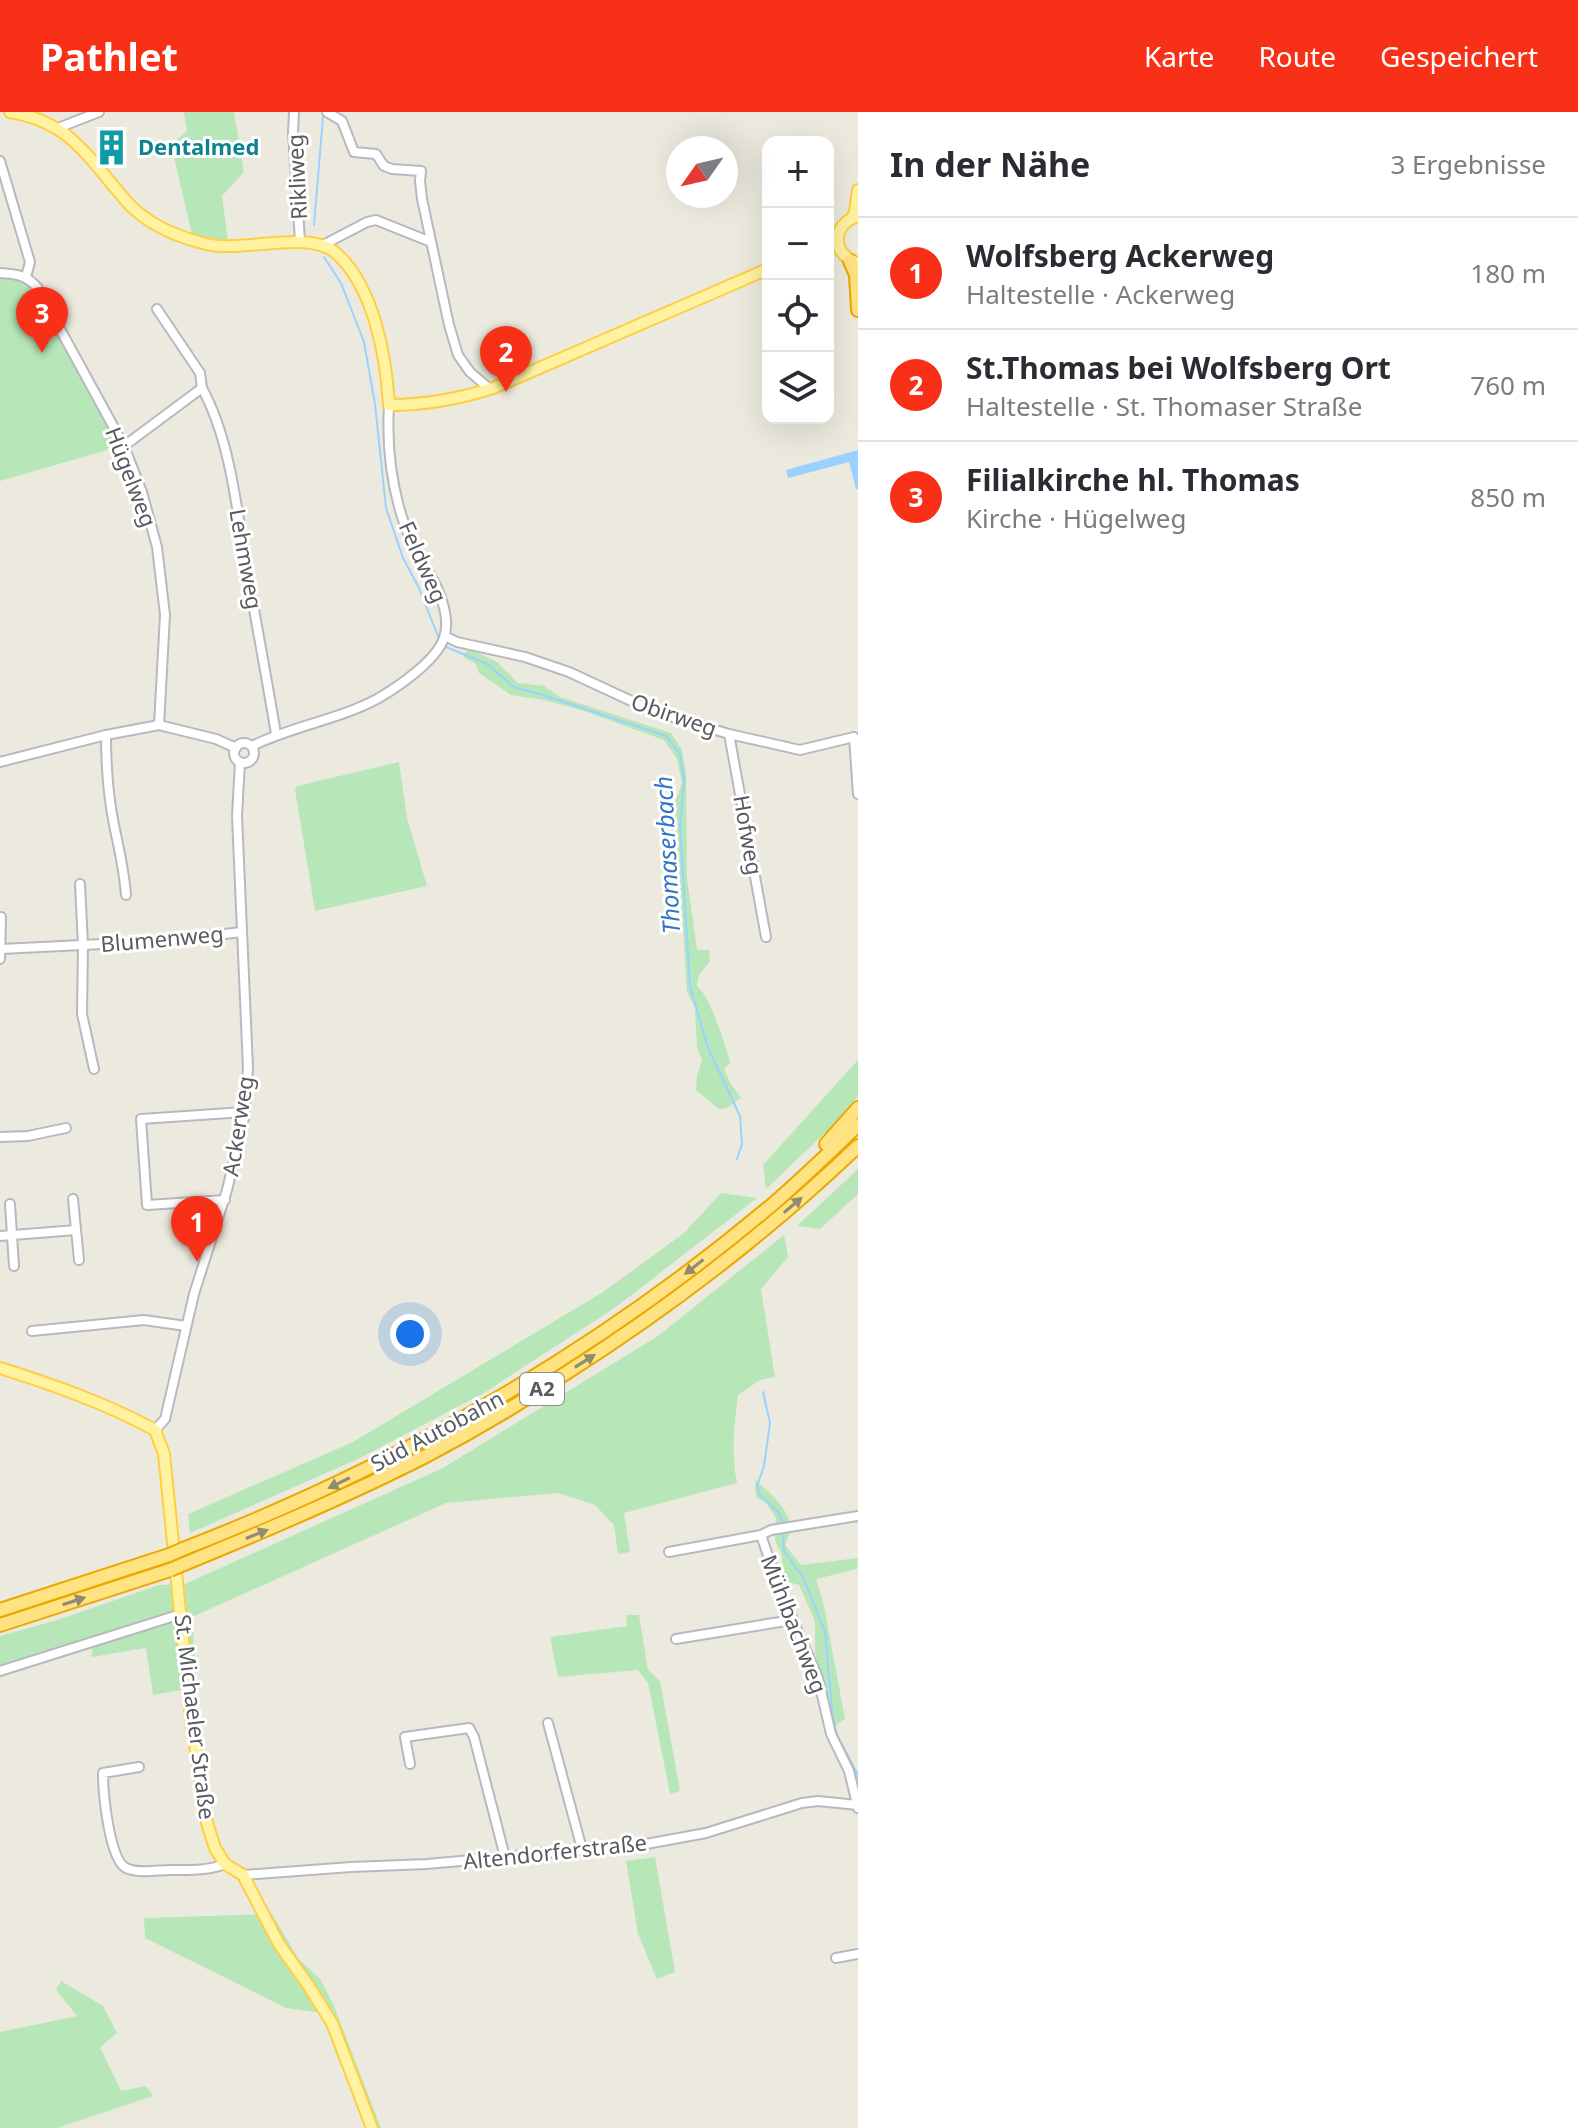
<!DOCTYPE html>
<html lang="de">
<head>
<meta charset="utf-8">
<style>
	body { margin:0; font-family:"Noto Sans",sans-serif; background:#f7f7f7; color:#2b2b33 }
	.controls { position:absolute; right:24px; top:24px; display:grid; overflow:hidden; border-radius:16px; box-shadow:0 8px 32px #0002 }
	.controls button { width:72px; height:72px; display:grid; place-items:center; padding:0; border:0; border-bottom:2px solid #e1e1e2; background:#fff; color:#2b2b33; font:40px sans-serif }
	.compass { position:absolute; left:666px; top:24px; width:72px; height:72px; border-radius:50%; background:#fff; box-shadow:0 8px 32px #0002; rotate:236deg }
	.you { position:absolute; left:410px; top:1222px; width:28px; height:28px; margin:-20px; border:6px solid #fff; border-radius:50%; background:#1a73e8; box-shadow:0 0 0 12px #1a73e833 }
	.badge { display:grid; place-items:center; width:52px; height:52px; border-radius:50%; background:#f83018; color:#fff; font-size:26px; font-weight:700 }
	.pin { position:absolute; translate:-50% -66px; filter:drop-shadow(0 2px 4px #0008) }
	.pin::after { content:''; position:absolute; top:42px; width:28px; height:24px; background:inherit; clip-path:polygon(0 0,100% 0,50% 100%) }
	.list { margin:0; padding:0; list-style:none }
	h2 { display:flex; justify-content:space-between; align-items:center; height:104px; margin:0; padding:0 32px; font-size:34px }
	h2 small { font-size:26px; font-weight:400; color:#7c7c81 }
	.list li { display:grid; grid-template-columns:52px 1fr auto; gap:24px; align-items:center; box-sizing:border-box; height:112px; padding:0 32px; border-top:2px solid #e1e1e2 }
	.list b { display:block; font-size:30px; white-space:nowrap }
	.list p { margin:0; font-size:26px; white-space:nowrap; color:#7c7c81 }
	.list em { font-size:26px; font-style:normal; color:#7c7c81 }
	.icon { flex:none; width:44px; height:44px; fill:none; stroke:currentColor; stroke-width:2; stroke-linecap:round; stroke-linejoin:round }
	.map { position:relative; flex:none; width:858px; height:2016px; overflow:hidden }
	header { display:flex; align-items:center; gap:48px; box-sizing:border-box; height:112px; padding:0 40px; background:#f83018; color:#fff }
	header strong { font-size:38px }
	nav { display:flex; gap:44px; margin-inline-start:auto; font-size:28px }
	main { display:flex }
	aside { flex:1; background:#fff }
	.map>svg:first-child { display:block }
</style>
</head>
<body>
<header>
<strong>Pathlet</strong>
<nav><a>Karte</a><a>Route</a><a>Gespeichert</a></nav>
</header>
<main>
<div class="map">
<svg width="858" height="2016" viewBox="0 0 858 2016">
	<rect width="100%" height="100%" fill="#eceade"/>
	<!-- green -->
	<g fill="#b7e7b8">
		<path d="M184,0H234L244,60L222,84L228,129L192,122L171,33L187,19Z"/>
		<path d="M11,165C23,168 29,172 36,182L113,325L112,334L104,339L0,369V166Z"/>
		<path d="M467,538L478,541L497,550L518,571L544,574L560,585L671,621L682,638L686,661L687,766L697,838H709L710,849L699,863L697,874C700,877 703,880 705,884C711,893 730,943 730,951L724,957L731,972L741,986L727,996L719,997L696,978L697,963L702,948L697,936L695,896L687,880L675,691L682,671L677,647L664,628L581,598L544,588L511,583L479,561L475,551L463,545Z"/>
		<path d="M399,650L407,706L427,774L315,799L295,678L297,674Z"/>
		<path d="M858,948V984L831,1015L766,1077L763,1053Z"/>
		<path d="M858,1057V1082L820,1117L797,1114Z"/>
		<path d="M721,1081L757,1086L616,1195L484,1281L360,1346L190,1421L188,1402L353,1330L603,1180L684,1121Z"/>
		<path d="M784,1123L788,1145L761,1177L775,1265L760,1268L738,1283C734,1312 731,1342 737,1371L624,1401L630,1440L618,1442L614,1413L595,1393L558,1381L446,1391L192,1505L197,1575L153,1583L146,1536L92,1545V1528L0,1554V1524L54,1509L159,1473L185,1472L443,1356L658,1224Z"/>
		<path d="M755,1368C767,1377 790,1398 790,1414C791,1421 787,1427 785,1433L801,1453L858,1446L857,1457L816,1467L824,1494L845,1607L833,1615L815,1541V1509L799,1473L785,1469L781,1441L775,1428L776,1406L766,1391L756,1385Z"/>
		<path d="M626,1503H639L648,1558L660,1569L680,1679L670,1682L648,1571L638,1558L558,1565L550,1525L627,1514Z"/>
		<path d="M655,1745L675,1860L657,1867L638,1822L626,1749Z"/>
		<path d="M272,1802L298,1846L320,1867L334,1894L381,2016H365L332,1920L322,1901L286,1896L145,1826L144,1806Z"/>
		<path d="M61,1869L103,1894L117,1921L100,1935L121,1979L146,1974L153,1984L57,2016H0V1920L77,1904L56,1878Z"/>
	</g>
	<!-- water -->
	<path fill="#9bd1ff" d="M858,338V377H856L849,350L788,366L786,358Z"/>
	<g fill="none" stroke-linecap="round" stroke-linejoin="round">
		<!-- stream -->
		<g stroke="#9bd1ff" stroke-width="2">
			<path d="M314,113L323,5"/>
			<path d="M324,145L341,171L364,230L375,292L386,396L403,446L418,474L438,524"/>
			<path d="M446,535L487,552L514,575L546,584L666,624L680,642L684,668L680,714L690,874L708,936L740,1004L742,1032L737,1047"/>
			<path d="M763,1280L770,1311L764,1354L757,1374L760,1383L778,1400L783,1411"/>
			<path d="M783,1420L784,1439L803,1465L825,1520L833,1608L837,1623L857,1661L858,1669"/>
		</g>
		<defs>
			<g id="minor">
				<path d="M294,0L293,21L300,129"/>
				<path d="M327,0L342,9L354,40L376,42L384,54L392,57L421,59L420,69L422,87L449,213L458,243L470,260L490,277"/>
				<path d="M58,16L99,0"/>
				<path d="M0,49L30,150L26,165"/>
				<path d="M323,133L367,110L376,108L431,130"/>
				<path d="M0,161C16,162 26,163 37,175L124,334L142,380L157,435L165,503L159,613"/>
				<path d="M202,276C231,329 237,400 247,459C257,514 267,568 276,622"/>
				<path d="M124,334L202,276L200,261L157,197"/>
				<path d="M445,524L457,530L525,545L569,560L653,599L729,622L800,638L854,625L858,682"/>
				<path d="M729,622L766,825"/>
				<path d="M106,623C106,653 108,683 114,713C119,737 124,757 126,783"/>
				<circle cx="244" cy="641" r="10"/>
				<path d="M252,634C292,614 338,608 377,587C398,575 436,549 444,526C449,511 444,492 438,478C433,465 423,454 417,441C410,427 403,410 399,395C390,362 387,327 389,293"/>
				<path d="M0,650L106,623L159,613L216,627L236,636"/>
				<path d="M80,772L83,833L82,902L94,957"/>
				<path d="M1,837L163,829L242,820"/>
				<path d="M0,847L1,805"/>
				<path d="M0,1025L28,1024L66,1016"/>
				<path d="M73,1087L79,1148"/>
				<path d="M225,1088L147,1093L141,1007L244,1000"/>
				<path d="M10,1092L14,1154"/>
				<path d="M0,1124L76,1118"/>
				<path d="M32,1219L144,1208L186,1214"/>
				<path d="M155,1318L165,1307L194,1182L227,1078L244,1006L248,956L237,704L240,650"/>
				<path d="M761,1423L779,1476L818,1566L831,1622L849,1659L858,1696"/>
				<path d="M669,1440L761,1423L771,1418L858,1404"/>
				<path d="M676,1527L792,1508"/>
				<path d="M0,1559L181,1502"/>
				<path d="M548,1611L582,1737"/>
				<path d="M410,1652L405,1625L469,1616L474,1625L505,1745"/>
				<path d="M139,1655L103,1661C103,1680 109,1747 126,1756C138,1762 157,1758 170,1758C188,1758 208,1759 225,1752"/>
				<path d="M243,1763L351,1755L427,1752L646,1732L706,1721L802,1691L818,1689L857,1693"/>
				<path d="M836,1846L858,1842"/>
			</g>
			<g id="major">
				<path d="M10,0C60,8 80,33 111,71C119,80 126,90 135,98C156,116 179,125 206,132C243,141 309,117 336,141C374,175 386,244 389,293C425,293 459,287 493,276L768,157"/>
				<path d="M858,104C831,112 831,143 858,151"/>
				<path d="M852,106L855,100L858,78"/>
				<path d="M0,1256C54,1273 105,1291 155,1318L164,1342L191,1607L207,1711L215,1736L225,1752L243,1763L279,1832L308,1873L332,1911L372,2016"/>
			</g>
			<g id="highway">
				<path d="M850,149L856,163L858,198"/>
				<path d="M826,1032L858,996"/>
				<path d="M183,1437C400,1353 595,1242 773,1092C802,1067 830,1040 858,1013"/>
				<path d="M184,1452C265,1419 345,1385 424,1345C470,1321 516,1294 560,1265C666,1198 767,1121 858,1034"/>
				<path d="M0,1498L169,1443"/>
				<path d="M0,1513L170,1458"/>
			</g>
		</defs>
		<!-- minor casing -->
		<use href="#minor" stroke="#b6b9bf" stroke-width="12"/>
		<!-- major casing -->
		<use href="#major" stroke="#fecf46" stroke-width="14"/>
		<!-- highway casing -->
		<use href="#highway" stroke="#eaa800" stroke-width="16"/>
		<!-- minor -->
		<use href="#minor" stroke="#fff" stroke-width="8"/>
		<!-- major -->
		<use href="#major" stroke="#fff2a0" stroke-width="10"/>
		<!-- highway -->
		<use href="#highway" stroke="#ffe382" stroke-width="12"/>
		<defs>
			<g id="highway-bridge">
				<path d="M169,1443L183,1437"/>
				<path d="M170,1458L184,1452"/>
			</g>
		</defs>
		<!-- highway-bridge casing -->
		<use href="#highway-bridge" stroke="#eaa800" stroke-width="16" stroke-linecap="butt"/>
		<!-- highway-bridge -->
		<use href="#highway-bridge" stroke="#ffe382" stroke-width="12"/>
	</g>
	<!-- one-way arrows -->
	<defs><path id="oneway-solid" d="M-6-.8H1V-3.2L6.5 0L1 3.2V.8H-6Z" transform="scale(2)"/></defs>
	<g fill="#928b6d">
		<use href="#oneway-solid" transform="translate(793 1093) rotate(-40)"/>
		<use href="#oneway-solid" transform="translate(694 1155) rotate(142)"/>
		<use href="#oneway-solid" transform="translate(585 1249) rotate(-32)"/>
		<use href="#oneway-solid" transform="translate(339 1371) rotate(154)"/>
		<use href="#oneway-solid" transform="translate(257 1422) rotate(-22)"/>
		<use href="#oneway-solid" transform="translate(74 1489) rotate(-18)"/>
	</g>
	<!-- icons -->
	<defs>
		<symbol id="building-bare" viewBox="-9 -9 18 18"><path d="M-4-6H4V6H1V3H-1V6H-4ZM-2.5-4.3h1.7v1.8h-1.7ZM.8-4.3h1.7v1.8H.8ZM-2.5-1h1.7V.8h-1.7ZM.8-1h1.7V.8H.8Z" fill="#0f9aa8" stroke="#fff" stroke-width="2.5" paint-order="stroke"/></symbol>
	</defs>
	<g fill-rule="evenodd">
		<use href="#building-bare" x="86" y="10" width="51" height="51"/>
	</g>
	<g text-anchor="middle" stroke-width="6" stroke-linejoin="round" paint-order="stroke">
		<!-- shield labels -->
		<rect fill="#fff" stroke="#898c90" stroke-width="2" x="520" y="1261" width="44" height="32" rx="6"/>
		<g font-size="20" font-weight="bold" fill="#575b61">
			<text x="542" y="1284">A2</text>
		</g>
		<!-- culture labels -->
		<g font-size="22" font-weight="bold" fill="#0d838f" stroke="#fff" text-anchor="start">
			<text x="138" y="43">Dentalmed</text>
		</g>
		<!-- street labels -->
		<g font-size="22" fill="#575b61" stroke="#fff">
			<text transform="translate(297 65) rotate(-93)" y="8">Rikliweg</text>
			<text transform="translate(131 365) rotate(69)" y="8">Hügelweg</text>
			<text transform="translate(246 447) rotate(80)" y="8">Lehmweg</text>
			<text transform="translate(423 450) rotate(66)" y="8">Feldweg</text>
			<text transform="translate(674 603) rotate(19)" y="8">Obirweg</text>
			<text transform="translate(748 723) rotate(80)" y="8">Hofweg</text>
			<text transform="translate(162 827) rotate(-5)" y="8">Blumenweg</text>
			<text transform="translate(238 1014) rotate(-81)" y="8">Ackerweg</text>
			<text transform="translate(437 1319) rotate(-28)" y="8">Süd Autobahn</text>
			<text transform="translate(794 1512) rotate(69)" y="8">Mühlbachweg</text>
			<text transform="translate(195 1605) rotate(83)" y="8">St. Michaeler Straße</text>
			<text transform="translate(555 1740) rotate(-6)" y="8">Altendorferstraße</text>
		</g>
		<!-- water labels -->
		<g font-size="24" font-style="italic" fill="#3275c3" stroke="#fff">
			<text transform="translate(668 743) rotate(-93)" y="8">Thomaserbach</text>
		</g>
	</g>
</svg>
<div class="controls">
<button>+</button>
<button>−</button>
<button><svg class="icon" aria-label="locate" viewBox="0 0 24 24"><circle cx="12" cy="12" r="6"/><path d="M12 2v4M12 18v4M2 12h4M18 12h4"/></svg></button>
<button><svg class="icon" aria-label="layers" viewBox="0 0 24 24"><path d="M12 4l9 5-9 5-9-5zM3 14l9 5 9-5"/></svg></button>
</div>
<svg class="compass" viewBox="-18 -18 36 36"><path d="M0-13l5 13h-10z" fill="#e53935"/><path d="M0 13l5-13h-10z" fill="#7c7c81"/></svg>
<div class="you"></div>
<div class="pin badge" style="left:197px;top:1150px">1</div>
<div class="pin badge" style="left:506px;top:280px">2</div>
<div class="pin badge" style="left:42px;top:241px">3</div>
</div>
<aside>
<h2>In der Nähe<small>3 Ergebnisse</small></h2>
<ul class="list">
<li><span class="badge">1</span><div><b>Wolfsberg Ackerweg</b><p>Haltestelle · Ackerweg</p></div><em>180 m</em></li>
<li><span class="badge">2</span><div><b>St.Thomas bei Wolfsberg Ort</b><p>Haltestelle · St. Thomaser Straße</p></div><em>760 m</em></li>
<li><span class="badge">3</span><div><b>Filialkirche hl. Thomas</b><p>Kirche · Hügelweg</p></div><em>850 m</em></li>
</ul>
</aside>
</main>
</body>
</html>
